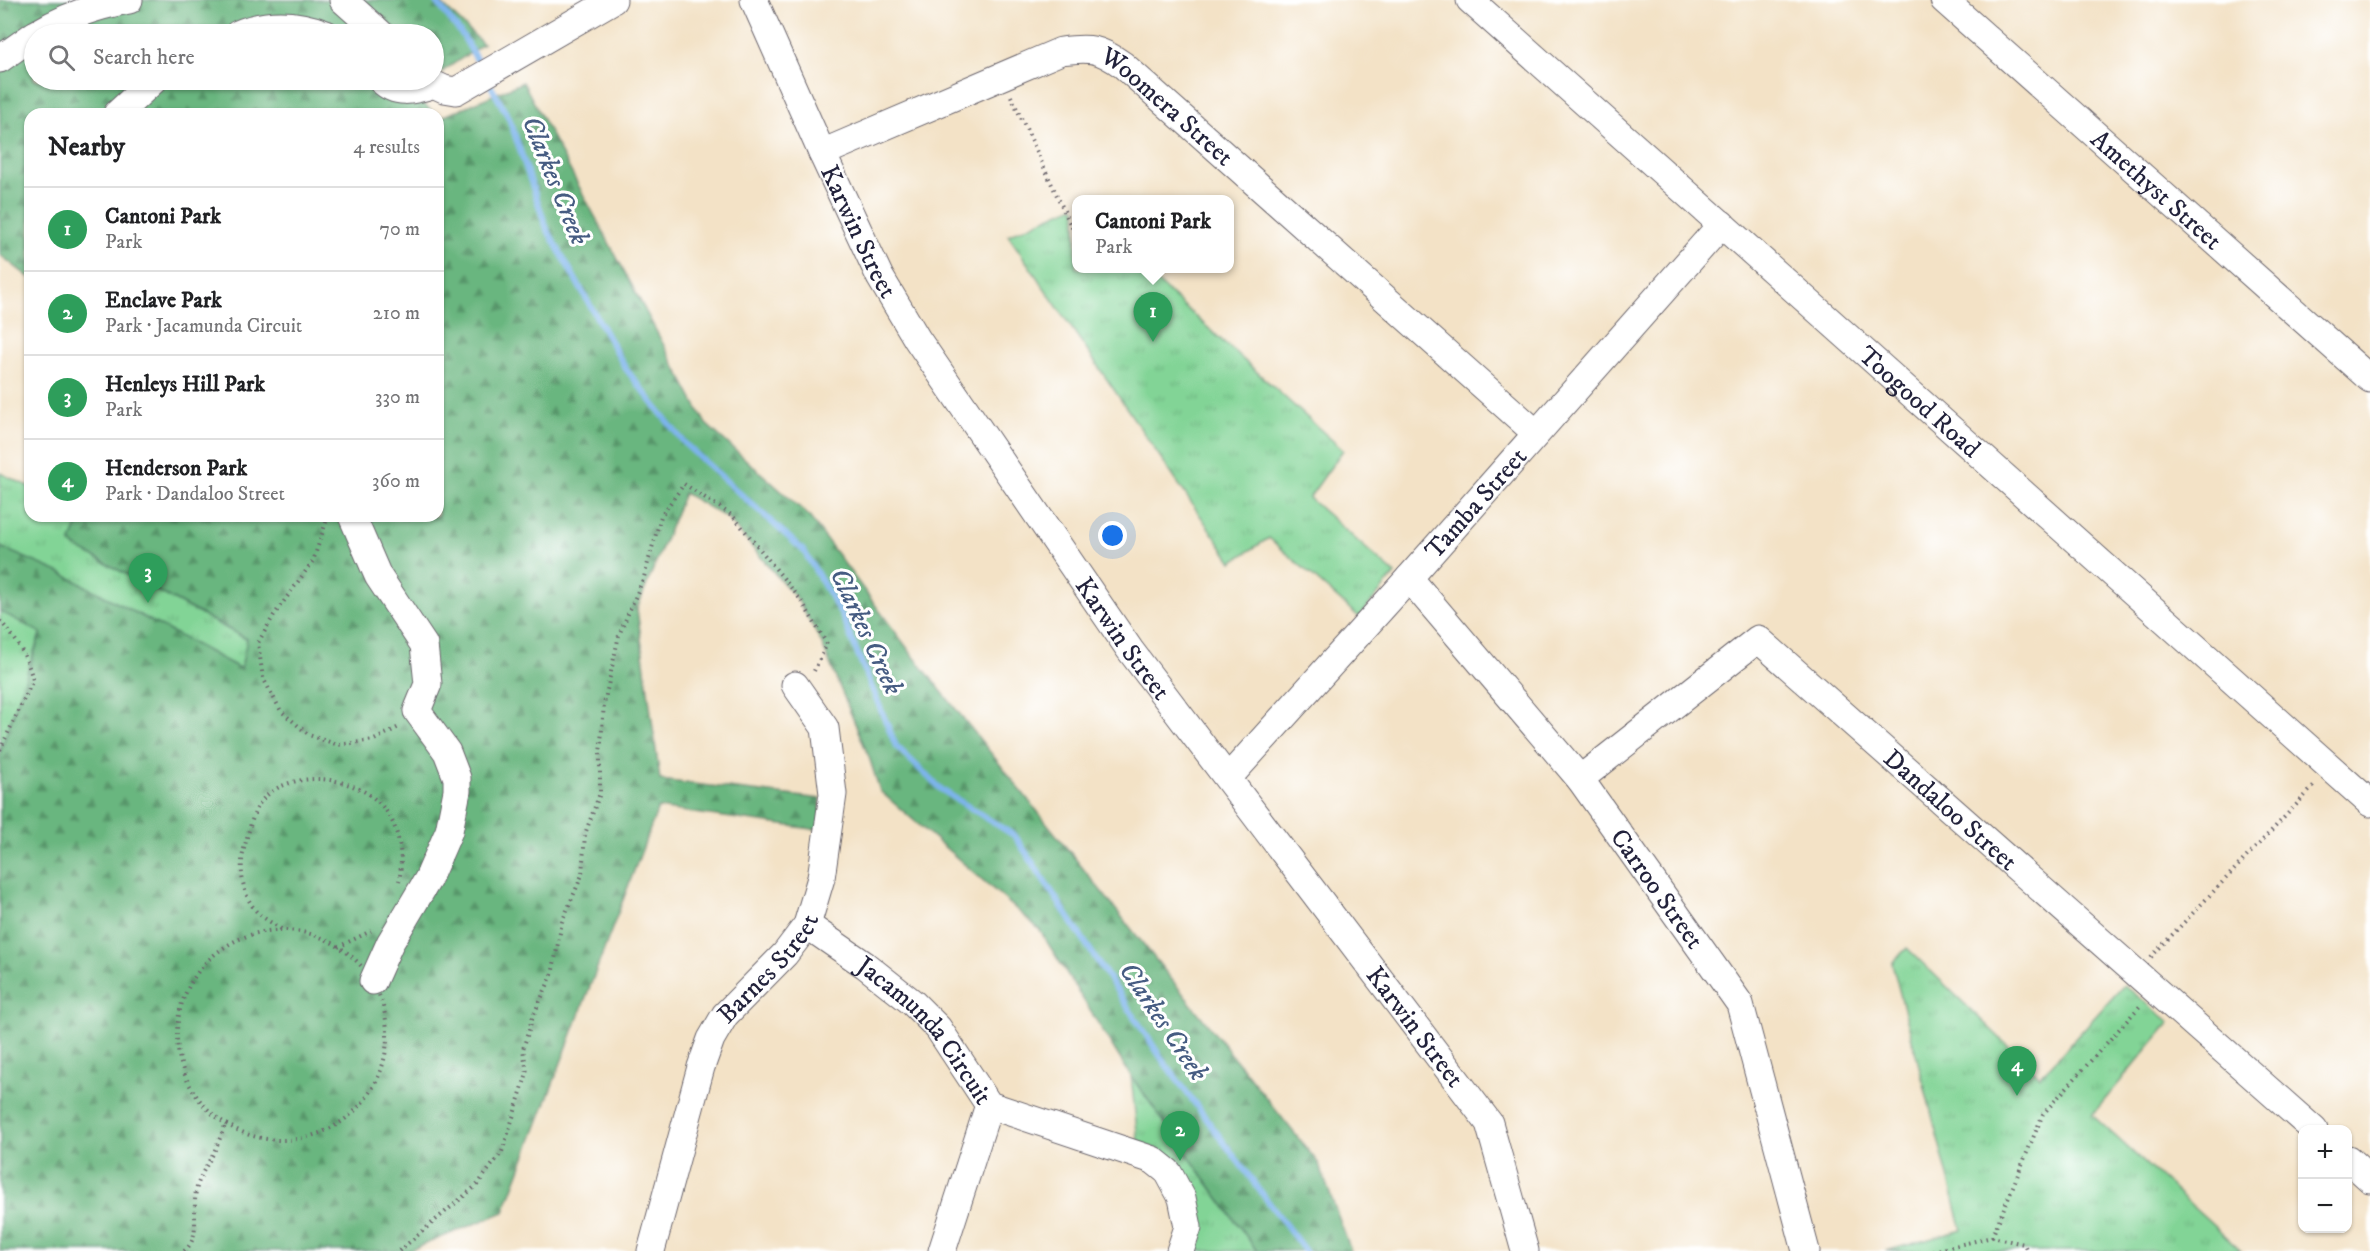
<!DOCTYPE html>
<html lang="en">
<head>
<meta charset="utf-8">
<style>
	body { margin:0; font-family:"IM FELL DW Pica",serif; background:#f6f6f6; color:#202124 }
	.controls { position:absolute; right:18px; bottom:18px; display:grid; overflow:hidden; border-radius:12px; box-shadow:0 2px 4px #0004 }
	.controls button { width:54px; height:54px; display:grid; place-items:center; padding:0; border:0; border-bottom:2px solid #e0e0e0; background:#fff; color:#202124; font:30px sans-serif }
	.you { position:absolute; left:1113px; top:536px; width:21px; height:21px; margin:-15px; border:4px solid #fff; border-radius:50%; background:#1a73e8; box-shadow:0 0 0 9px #1a73e833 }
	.badge { display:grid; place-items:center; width:39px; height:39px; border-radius:50%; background:#111827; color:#fff; font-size:20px; font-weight:700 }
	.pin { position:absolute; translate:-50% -50px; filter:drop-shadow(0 2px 3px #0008) }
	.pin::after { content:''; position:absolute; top:32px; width:21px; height:18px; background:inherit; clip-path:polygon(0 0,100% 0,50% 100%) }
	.popup { position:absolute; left:1072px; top:195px; width:162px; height:78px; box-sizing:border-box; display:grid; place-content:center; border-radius:12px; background:#fff; filter:drop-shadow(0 2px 4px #0005); font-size:20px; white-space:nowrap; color:#757577 }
	.popup b { font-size:22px; color:#202124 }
	.popup::after { content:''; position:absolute; left:50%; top:100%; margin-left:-12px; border:12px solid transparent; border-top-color:#fff }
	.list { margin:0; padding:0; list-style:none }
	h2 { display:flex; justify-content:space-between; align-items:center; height:78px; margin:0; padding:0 24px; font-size:26px }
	h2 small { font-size:20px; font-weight:400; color:#757577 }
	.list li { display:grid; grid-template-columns:39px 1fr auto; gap:18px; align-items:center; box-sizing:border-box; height:84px; padding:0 24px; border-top:2px solid #e0e0e0 }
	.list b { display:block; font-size:22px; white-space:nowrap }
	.list p { margin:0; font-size:20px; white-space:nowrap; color:#757577 }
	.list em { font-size:20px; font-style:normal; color:#757577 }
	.icon { flex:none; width:33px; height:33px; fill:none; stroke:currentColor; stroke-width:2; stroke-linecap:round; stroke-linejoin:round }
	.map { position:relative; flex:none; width:2370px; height:1251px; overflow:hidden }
	.search { position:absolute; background:#fff; box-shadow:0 2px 4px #0004; left:24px; top:24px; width:420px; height:66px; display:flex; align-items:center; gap:15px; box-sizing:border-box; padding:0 21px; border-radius:33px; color:#757577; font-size:22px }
	.panel { position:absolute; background:#fff; box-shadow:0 2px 4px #0004; left:24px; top:108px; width:420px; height:414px; border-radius:18px }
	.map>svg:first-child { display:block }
</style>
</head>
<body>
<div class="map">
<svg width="2370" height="1251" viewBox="0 0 2370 1251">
	<defs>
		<pattern id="grass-tufts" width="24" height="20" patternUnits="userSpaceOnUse" patternTransform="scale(1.5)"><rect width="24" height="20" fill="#82d496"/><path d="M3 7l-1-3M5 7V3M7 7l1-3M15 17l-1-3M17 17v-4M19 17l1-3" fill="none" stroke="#70b682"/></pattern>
		<pattern id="forest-firs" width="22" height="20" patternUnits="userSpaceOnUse" patternTransform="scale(1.5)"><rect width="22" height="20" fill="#69b67f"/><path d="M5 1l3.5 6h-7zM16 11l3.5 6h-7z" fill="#569469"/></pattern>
	</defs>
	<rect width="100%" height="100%" fill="#fff"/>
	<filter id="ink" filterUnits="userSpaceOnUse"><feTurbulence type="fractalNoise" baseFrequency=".0167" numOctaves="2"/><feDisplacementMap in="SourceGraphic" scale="12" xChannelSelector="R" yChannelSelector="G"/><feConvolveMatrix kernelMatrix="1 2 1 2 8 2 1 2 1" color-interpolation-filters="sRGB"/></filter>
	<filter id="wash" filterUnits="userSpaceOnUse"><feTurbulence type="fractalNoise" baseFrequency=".008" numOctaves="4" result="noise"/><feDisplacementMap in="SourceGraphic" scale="24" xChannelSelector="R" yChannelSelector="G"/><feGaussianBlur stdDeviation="1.35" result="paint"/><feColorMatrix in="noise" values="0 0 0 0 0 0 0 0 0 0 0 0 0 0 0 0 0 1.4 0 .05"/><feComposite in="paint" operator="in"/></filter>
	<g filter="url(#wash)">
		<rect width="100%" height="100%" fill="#f3e2c6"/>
		<!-- grass -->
		<g fill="url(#grass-tufts)" stroke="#527b68" stroke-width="1.5">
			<path d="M1074,206L1076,209V268L1143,269L1343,450L1309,498L1395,574L1359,617L1269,538L1232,562L1008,235Z"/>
			<path d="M0,473L30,487V516H81L70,544L248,640L241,669L61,573L27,672L29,678L13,713L0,753Z"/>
			<path d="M1907,948L2040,1077L2124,985L2170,1022L2092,1115L2241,1251H1886L1962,1230L1892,963Z"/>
			<path d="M1131,1076L1257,1251H1193L1158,1151L1138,1141Z"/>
		</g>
		<!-- forest -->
		<g fill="url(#forest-firs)" stroke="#466c5d" stroke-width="1.5">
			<path d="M0,0H438L483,44L434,77V34H34V80H429L411,92L435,114H30V278L0,255Z"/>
			<path d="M523,82L706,424L808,515L911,653L1319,1164L1351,1251H1257L1131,1076L1039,929L880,791L869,757L821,642L797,599L727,518L684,493L637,609L660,780L821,799L819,830L658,808L504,1212L408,1251H0V753L41,633L0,611V547L61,573L241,669L247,639L70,544L81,516H438V117L440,118Z"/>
		</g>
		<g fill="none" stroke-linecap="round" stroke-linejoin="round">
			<!-- stream -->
			<g stroke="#7db4ec" stroke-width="6">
				<path d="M435,0L463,36L482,69"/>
				<path d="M488,81L509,118L547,229L626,369L686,445L804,551L842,616L896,746L942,790L1015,836L1164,1062L1305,1251"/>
			</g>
		</g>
	</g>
	<g filter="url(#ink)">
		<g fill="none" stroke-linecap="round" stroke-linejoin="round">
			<defs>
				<g id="minor">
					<path d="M343,0L381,34"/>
					<path id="s1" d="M754,0L822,153L880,277L917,339L1130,650L1489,1123L1525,1251"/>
					<path id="s2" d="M1470,0L2370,803"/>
					<path id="s3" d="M1944,0L2370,379"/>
					<path d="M36,34C64,17 96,6 129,0"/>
					<path d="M238,34C268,21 297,23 326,34"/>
					<path d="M0,59L34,35"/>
					<path d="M381,80C396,95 413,91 432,85"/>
					<path d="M425,80L444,89L456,91L613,0"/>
					<path d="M117,114L154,80"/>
					<path id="s4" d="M822,153L1061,51C1090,47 1099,48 1123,65L1536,433"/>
					<path d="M352,516L378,576L424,645L428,684L417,711L447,752L457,778V791L449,831L428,879L390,943L373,981"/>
					<path id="s5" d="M1409,578L1580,779L1740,1004L1806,1251"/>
					<path id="s6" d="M1228,778L1409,578L1722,224"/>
					<path id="s7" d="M1580,779L1758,639L2314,1130"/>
					<path id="s8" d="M807,925L865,965L913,1003L938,1028L989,1105L1153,1160L1168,1172L1182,1198L1188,1227L1180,1251"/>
					<path d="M2348,1159L2370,1179"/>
					<path id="s9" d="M651,1251L701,1067L711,1039L725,1015L785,954L807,925L821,878L833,794L825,728L795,685"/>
					<path d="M942,1251L989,1105"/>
				</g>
			</defs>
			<!-- minor casing -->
			<use href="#minor" stroke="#6b656c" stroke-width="29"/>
			<!-- path -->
			<g stroke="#6b656c" stroke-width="4" stroke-dasharray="1.5 4.5" stroke-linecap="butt">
				<path d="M1011,96L1072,228"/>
				<path d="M328,516L313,561L274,615L258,643L263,678L281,711L309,735L338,745L374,740L401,726"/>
				<path d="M0,621C17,639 27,657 33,680L0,750"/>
				<path d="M281,929C273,923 258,916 253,907C241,890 239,865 245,845C249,831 253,810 263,799C293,768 356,775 383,807C399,825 404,858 399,881"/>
				<circle cx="282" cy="1035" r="105"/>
				<path d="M338,947L371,931"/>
				<path d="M2151,957L2316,784"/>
				<path d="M1992,1237L2043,1114L2140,1006"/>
				<path d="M184,1251C199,1239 194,1220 195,1202C195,1183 204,1170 213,1154C218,1144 222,1133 226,1123"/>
				<path d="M399,1251L477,1185L502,1152L527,1073L523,1049L533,1016L552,975L562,922L582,875L585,834L600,793V755L604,704L619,635L644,577L661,516L684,484L733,516L801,600L827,644L813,673"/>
				<path d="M1933,1251L1992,1237L2024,1244L2027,1251"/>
			</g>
			<!-- minor -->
			<use href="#minor" stroke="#fff" stroke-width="27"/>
		</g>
	</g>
	<g text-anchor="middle" stroke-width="6" stroke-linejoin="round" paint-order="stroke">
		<!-- street labels -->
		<g font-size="26" fill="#22223b" stroke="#fff">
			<text dy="9" stroke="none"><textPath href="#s4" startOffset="386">Woomera Street</textPath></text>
			<text dy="9" stroke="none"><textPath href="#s3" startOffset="285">Amethyst Street</textPath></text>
			<text dy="9" stroke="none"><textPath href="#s1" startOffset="254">Karwin Street</textPath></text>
			<text dy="9" stroke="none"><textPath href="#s2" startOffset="603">Toogood Road</textPath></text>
			<text dy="9" stroke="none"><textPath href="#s6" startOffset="370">Tamba Street</textPath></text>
			<text dy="9" stroke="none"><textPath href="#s1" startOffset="740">Karwin Street</textPath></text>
			<text dy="9" stroke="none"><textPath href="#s7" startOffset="484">Dandaloo Street</textPath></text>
			<text dy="9" stroke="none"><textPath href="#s5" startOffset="398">Carroo Street</textPath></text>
			<text dy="9" stroke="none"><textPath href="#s9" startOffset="312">Barnes Street</textPath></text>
			<text dy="9" stroke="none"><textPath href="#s1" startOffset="1226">Karwin Street</textPath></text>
			<text dy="9" stroke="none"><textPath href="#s8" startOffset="160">Jacamunda Circuit</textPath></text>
		</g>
		<!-- water labels -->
		<g font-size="27" font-style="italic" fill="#465c82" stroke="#fff">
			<text transform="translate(556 180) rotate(68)" y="9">Clarkes Creek</text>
			<text transform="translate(867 631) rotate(65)" y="9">Clarkes Creek</text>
			<text transform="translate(1164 1021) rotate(56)" y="9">Clarkes Creek</text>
		</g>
	</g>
</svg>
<div class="controls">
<button>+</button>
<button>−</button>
</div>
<div class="you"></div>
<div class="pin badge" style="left:1153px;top:342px;background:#2e9e5b">1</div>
<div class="popup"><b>Cantoni Park</b>Park</div>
<div class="pin badge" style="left:1180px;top:1161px;background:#2e9e5b">2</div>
<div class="pin badge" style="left:148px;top:603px;background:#2e9e5b">3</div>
<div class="pin badge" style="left:2017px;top:1096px;background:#2e9e5b">4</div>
<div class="search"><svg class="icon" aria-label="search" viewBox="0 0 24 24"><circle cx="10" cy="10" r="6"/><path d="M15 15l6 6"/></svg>Search here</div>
<section class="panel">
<h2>Nearby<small>4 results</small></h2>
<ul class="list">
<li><span class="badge" style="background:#2e9e5b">1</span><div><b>Cantoni Park</b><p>Park</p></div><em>70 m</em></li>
<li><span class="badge" style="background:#2e9e5b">2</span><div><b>Enclave Park</b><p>Park · Jacamunda Circuit</p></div><em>210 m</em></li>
<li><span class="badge" style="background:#2e9e5b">3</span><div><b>Henleys Hill Park</b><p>Park</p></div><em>330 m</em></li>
<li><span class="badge" style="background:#2e9e5b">4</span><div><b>Henderson Park</b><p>Park · Dandaloo Street</p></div><em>360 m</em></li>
</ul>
</section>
</div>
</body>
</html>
